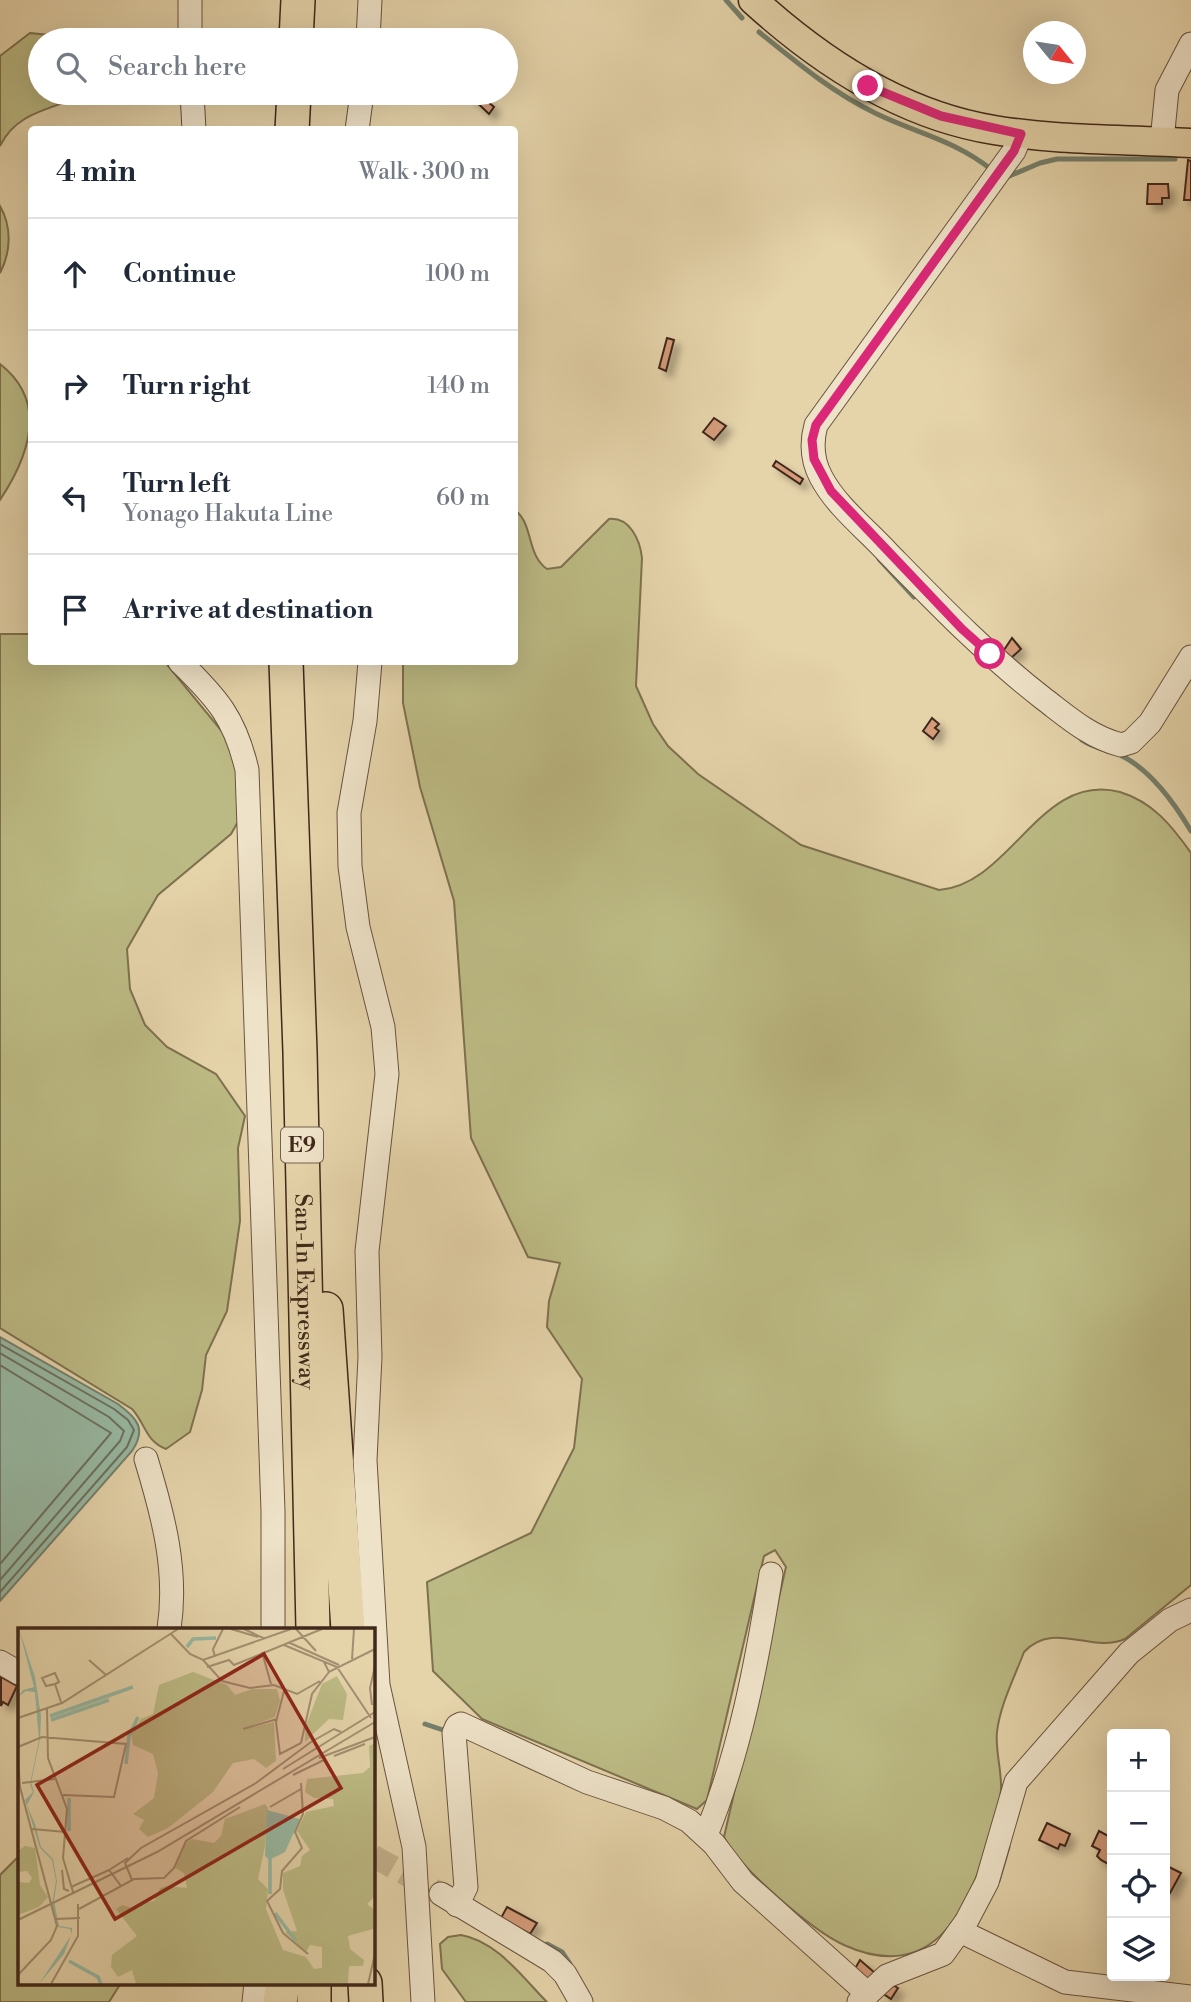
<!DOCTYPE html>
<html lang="en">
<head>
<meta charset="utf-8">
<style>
	body { margin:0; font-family:"Libre Bodoni",serif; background:#f6f6f7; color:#1f2937 }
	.controls { position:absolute; right:21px; bottom:21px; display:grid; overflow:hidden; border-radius:7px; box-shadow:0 7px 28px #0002 }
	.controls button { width:63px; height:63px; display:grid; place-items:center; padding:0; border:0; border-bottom:2px solid #e0e1e3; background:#fff; color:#1f2937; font:35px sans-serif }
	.compass { position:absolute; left:1023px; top:21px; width:63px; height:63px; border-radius:50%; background:#fff; box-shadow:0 7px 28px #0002; rotate:120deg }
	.stop { position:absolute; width:21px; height:21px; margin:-16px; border:5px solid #db2777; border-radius:50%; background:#fff }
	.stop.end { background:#db2777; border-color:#fff; box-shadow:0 2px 7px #0008 }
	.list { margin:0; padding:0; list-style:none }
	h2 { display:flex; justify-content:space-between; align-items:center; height:91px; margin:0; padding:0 28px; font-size:30px }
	h2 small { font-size:23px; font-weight:400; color:#747a83 }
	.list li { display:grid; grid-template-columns:46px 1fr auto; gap:21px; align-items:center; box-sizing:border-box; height:112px; padding:0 28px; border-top:2px solid #e0e1e3 }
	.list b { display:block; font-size:26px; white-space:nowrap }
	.list p { margin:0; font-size:23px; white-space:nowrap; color:#747a83 }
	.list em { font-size:23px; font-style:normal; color:#747a83 }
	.icon { flex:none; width:38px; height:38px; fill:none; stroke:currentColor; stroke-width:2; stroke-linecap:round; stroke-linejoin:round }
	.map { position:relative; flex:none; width:1191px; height:2002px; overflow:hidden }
	.search { position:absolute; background:#fff; box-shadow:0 7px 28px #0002; left:28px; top:28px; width:490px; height:77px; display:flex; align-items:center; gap:18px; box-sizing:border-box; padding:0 24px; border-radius:38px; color:#747a83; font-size:26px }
	.panel { position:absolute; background:#fff; box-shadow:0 7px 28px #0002; left:28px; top:126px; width:490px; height:539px; border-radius:7px }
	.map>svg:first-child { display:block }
</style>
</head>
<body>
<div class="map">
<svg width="1191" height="2002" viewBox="0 0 1191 2002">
	<defs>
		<filter id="shadow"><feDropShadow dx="6" dy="6" stdDeviation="3.5" flood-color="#0004"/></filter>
	</defs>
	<rect width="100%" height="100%" fill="#e5d3aa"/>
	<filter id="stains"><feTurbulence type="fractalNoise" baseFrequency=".00286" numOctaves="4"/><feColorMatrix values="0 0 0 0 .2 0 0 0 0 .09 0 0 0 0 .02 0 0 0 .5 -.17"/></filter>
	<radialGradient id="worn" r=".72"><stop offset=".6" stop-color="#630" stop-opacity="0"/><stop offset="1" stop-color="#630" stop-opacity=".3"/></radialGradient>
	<!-- green -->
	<g fill="#bcba84" stroke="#7e714f" stroke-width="2">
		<path d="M30,33L49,35L54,40H40V93H65L63,103C37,112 13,119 0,146V56Z"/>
		<path d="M0,206C12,227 11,252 0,273Z"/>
		<path d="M0,364C49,402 29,456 0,500Z"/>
		<path d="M515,510C534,525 526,554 547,569L561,567L609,519C630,517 640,540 642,558L636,686L653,724L668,746L698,774L801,845L939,890C1012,884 1040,771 1120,792C1153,802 1172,826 1191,853V1585L1125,1639C1091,1654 1054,1620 1024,1652C1015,1676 1000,1705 997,1732C995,1750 1002,1771 1001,1790C1000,1807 992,1825 988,1841C968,1915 930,1984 844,1945C813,1931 738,1867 724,1837L786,1567L775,1550L764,1556L707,1800L697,1809L482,1719L433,1671L427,1582L531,1533L574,1448L582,1379L547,1327L549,1301L560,1263L528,1257L471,1138L454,901L420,787L403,703V662H514Z"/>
		<path d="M0,634H31L32,662H165L234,746L242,775L239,820L231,834L158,895L127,949L130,989L145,1025L167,1047L216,1074L245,1116L238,1148L240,1221L227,1311L206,1355L202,1390L190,1432L166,1449C145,1441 146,1424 132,1409L0,1328Z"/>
		<path d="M19,1856V1983H121L109,2002H0V1875Z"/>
		<path d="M461,1935C497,1941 523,1978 547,2002H466L442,1969L440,1944L448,1937Z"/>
	</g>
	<!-- water -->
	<path fill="#97b9a3" stroke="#747f6c" stroke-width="2" d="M0,1337L118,1404C137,1418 147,1429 132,1451L0,1601Z"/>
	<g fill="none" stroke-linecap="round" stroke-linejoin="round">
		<!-- shore -->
		<g stroke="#6c705e" stroke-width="2">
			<path d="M0,1344L114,1409L128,1420L134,1430L127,1447L0,1592"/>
			<path d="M0,1353L109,1417L124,1431L120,1441L0,1580"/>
			<path d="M0,1365L111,1433L0,1564"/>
		</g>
		<!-- stream -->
		<g stroke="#747f6c" stroke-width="5">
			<path d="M726,0L742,18"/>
			<path d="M759,32C796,62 833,93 877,114C919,134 954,140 992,170"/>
			<path d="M1007,177L1040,163L1057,159H1175"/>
			<path d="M879,559L914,597"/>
			<path d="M1082,740C1096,750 1111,749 1124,757C1152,772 1175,804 1191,831"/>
			<path d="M425,1724L443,1730"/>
			<path d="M998,1881L1008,1847"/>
			<path d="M547,1944L562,1952L570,1964"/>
		</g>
	</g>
	<!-- building -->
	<g fill="#d39b79" stroke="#40281a" stroke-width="2" filter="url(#shadow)">
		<path d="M467,93H477L494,107L489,114Z"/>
		<path d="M1188,160L1191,161V200H1184Z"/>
		<path d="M1148,184H1168L1169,198H1162V204H1147Z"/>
		<path d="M667,338L674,340L666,371L659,368Z"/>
		<path d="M714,418L726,426L714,440L703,432Z"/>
		<path d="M776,461L803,479L800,484L773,466Z"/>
		<path d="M1012,638L1021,649L1010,659L1002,653Z"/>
		<path d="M932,718L939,724L935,728L939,731L933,739L923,731Z"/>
		<path d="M1,1677L17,1686L8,1705L3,1702L1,1706Z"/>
		<path d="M1047,1823L1070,1834L1065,1846L1060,1844L1058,1849L1039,1840Z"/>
		<path d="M1099,1831L1112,1838V1866L1101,1860L1097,1856L1100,1850L1092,1846Z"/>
		<path d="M1165,1865L1181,1873L1170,1893L1165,1890Z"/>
		<path d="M507,1907L537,1923L530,1934L501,1918Z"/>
		<path d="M860,1960L875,1973L866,1983L853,1972Z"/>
		<path d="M889,1983L898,1988L891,1999L882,1993Z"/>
	</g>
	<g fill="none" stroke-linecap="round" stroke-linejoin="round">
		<!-- minor-tunnel -->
		<path stroke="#c4b18d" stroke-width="23" stroke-dasharray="23 11" stroke-linecap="butt" d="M373,1856L441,1894"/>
		<defs>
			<g id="minor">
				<path d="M190,0V40"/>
				<path d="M368,40L370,0"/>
				<path d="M192,93L194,130"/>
				<path d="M357,130L362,93"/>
				<path d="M1021,134L1014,151L816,425C811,443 812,460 821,477C836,506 866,529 888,553C938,604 987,655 1044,699C1069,718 1090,737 1121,745L1131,742L1150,723L1191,657"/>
				<path d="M1162,141L1167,90L1191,44"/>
				<path d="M180,662C217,698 235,718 247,770L273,1511V1629"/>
				<path d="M370,662L365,721L349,813L350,866L358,927L383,1027L387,1074L367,1251L370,1357L365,1460L378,1685L414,1847L423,2002"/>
				<path d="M146,1459C163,1515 178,1570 169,1629"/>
				<path d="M0,1662L19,1673"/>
				<path d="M706,1835C740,1752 757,1662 771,1574"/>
				<path d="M441,1894L552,1961L565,1974L581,2002"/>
				<path d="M457,1905L466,1887L454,1733L457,1726L461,1724L587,1782L664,1808L689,1821L714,1844L743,1882L868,1994"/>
				<path d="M960,1931L1065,1982L1191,1997"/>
				<path d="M254,2002L256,1983"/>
				<path d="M859,2002L887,1976L943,1954L966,1922L987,1882L1016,1782L1129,1653L1170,1620L1191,1610"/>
			</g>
			<path id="major" d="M753,0C821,62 901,115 994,130C1059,141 1125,139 1191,143"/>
			<g id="highway">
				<path d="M296,40L298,0"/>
				<path d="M292,130L294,93"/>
				<path id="s1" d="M286,662L300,1052L313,1629"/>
				<path d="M326,1309L348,1629"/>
				<path d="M365,1983L366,2002"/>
				<path d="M280,2002L283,1983"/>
				<path d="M314,2002V1983"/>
			</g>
		</defs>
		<!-- minor casing -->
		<use href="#minor" stroke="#69533e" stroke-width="25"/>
		<!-- major casing -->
		<use href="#major" stroke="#40281a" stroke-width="31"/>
		<!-- highway casing -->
		<use href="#highway" stroke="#40281a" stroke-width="36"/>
		<!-- minor -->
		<use href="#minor" stroke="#eee2c8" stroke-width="23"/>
		<!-- major -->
		<use href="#major" stroke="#e5d3aa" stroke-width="28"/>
		<!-- highway -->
		<use href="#highway" stroke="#e5d3aa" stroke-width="33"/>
	</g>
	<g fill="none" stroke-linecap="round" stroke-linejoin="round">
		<!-- route -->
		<path stroke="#db2777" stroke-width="9" d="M868,86L941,116L1021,134L1014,151L816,425L812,440L814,459L831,491L962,629L990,654"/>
	</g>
	<g text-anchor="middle" stroke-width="7" stroke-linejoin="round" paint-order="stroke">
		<!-- shield labels -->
		<rect fill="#eee2c8" stroke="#74604e" stroke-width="2" x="281" y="1127.5" width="42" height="35" rx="5"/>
		<g font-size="21" font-weight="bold" fill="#40281a">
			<text x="302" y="1152">E9</text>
		</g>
		<!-- street labels -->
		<g font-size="23" fill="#40281a" stroke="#eee2c8">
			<text dy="8" stroke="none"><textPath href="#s1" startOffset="630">San-In Expressway</textPath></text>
		</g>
	</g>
	<!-- overview -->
	<g transform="translate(18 1628)">
		<rect width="357" height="357" fill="#e5d3aa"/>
		<path d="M175,44L209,57L217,67L234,61H259L262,73L257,89L222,102L256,94L258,133L248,140L236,131L215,135L195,164L150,200L130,209L121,201L126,192L115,186L136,170L140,145L135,126L115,117L113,105L123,91L135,86L141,57ZM319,48L329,66L325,92L311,91L287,114L288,97L304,56ZM357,115V268L349,276L357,282V294L355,301L330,308L332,321L346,332L345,338H331L330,356H118L114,342L100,349L93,339L94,327L119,308L98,281L104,277L118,281L126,274L136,273L142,260L149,258L169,260L166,245L157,240L166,216L174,211L196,215L203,208L207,191L247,176L250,180L247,218L240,251L250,261L248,281L265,322L288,329L296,341L304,340V319L292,317L288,324L267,304L279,303L265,262V245L282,238L284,228L292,222L279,203L288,184L316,178L315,171L296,170L287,164L289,151L345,145L352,139L351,118ZM7,218L17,220L22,257L30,269L21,279L0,287V254L11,255L14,250L9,243L0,244V223Z" fill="#bcba84"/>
		<path d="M1,1L17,49L23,88L22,111L13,155L16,164L9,177L17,196L23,219L35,231L39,253L36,273L41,298L54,300V305L46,326L21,356L54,306L52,301L40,299L34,276L38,253L34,232L22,220L7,172L15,164L12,156L21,112L17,64L8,63L0,69L5,62L16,59ZM249,182L282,191L267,224L251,232L247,228Z" fill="#97b9a3"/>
		<path fill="none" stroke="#97b9a3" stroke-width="3.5" d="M169,19L175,11L198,10M32,88L115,59M33,92L91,72M108,136L111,108L120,89M51,203V170M252,229V266M257,285L278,313M51,333L80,349L83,356"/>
		<path fill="none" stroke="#a38f70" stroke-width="2" d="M213,1L240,9M226,1L247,11M278,1L298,23M153,6L172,26L185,32L273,1M272,15L321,37M266,17L319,39L353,90M244,24L253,56M197,29L195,21L205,1M334,31L336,1M71,32L88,47M185,32L204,53L232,60L256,57L279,66L302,53M306,34L311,44L357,21M189,39L211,32L216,37L304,1M37,56L41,54L37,45L24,50L28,58L37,56L43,74M266,63L258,94L262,126L283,115M354,77L352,60L357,38M29,81L30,130L49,181L45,230L55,264M0,90L44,75L160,1M225,101L259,91M283,115L294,66L311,44M0,119L24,109L108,116L96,169L45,167M316,128L347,116M0,129L2,159L39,298L33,312L0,347M301,130L357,109M265,141L357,84M275,147L308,131M4,155L37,151M283,155L285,186L277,204L284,220L264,243L262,261L249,273L265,305L290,326M252,179L283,161M14,201L48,204M44,242L46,261L51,263M91,242L110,230M114,252L107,235L123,220L238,155L293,114L316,101L323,104M53,259L91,242L103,258M61,281L116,251L146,250L156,240L168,213L222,179M37,291L62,290M0,292L139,224L357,94M33,356L60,308V276M350,356L357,326"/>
		<path fill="#8f2418" fill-opacity="0.15" stroke="#8f2418" stroke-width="3.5" d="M246,26L323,160L97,291L19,157Z"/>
		<rect width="357" height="357" fill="none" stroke="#40281a" stroke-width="3.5"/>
	</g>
	<rect width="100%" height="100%" filter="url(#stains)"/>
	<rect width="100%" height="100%" fill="url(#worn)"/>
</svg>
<div class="controls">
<button>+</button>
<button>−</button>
<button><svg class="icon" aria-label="locate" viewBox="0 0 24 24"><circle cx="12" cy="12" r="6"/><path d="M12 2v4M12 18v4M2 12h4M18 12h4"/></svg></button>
<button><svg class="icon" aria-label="layers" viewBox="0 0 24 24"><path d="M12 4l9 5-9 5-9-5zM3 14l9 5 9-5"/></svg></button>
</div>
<svg class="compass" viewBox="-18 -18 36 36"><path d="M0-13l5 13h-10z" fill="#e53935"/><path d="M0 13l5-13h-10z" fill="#747a83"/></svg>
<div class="stop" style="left:990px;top:654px"></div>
<div class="stop end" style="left:868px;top:86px"></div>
<div class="search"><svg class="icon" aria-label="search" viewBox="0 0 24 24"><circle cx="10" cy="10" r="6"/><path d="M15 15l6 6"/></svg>Search here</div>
<section class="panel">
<h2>4 min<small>Walk · 300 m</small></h2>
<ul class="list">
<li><svg class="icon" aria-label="ahead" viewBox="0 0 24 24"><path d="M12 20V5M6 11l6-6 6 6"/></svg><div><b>Continue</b></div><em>100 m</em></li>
<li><svg class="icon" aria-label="right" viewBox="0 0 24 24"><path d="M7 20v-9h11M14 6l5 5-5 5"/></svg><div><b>Turn right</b></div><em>140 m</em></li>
<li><svg class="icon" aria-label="left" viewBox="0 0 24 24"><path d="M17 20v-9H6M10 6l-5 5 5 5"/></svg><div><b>Turn left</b><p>Yonago Hakuta Line</p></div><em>60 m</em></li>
<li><svg class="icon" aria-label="arrive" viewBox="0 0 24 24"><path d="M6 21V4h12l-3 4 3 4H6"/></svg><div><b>Arrive at destination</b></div></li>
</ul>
</section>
</div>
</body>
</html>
